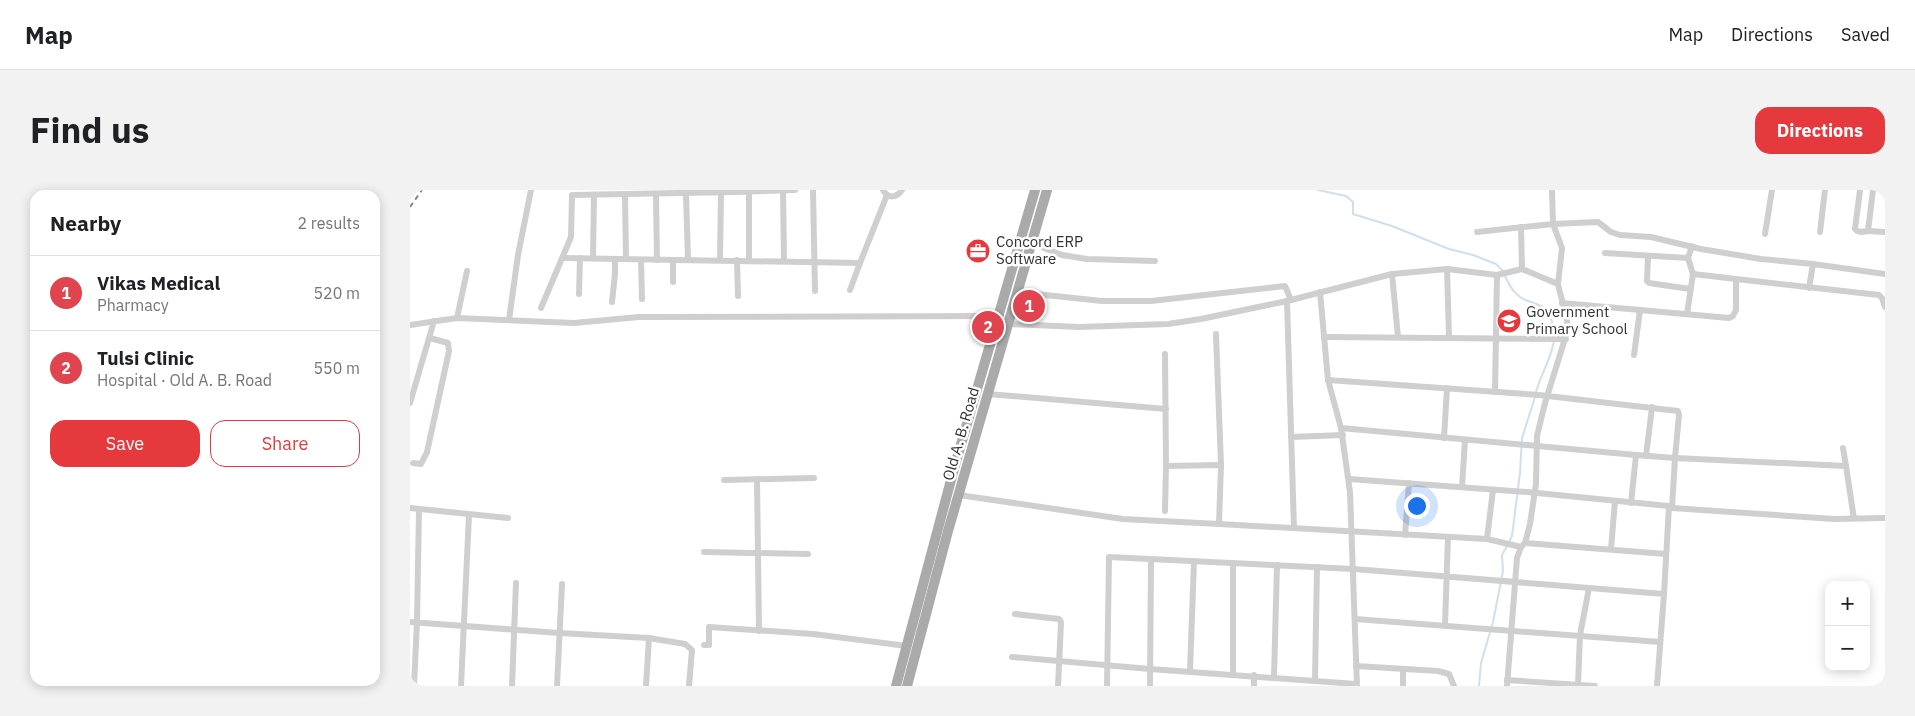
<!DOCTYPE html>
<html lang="en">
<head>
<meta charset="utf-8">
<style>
	body { margin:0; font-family:"IBM Plex Sans",sans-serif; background:#f2f2f2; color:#202124 }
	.controls { position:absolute; right:15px; bottom:15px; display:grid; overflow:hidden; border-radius:10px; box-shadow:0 2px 12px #0003 }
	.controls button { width:45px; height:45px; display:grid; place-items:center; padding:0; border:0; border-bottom:1px solid #e0e0e0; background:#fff; color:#202124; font:25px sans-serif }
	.you { position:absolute; left:1006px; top:315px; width:18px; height:18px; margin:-12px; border:4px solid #fff; border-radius:50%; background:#1a73e8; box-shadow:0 0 0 8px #1a73e833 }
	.badge { display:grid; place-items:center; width:32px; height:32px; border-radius:50%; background:#e5393d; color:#fff; font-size:16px; font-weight:700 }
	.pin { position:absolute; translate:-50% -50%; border:2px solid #fff; box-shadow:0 1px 5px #0006 }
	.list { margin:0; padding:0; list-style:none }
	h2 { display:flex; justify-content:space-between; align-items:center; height:65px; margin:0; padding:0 20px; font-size:21px }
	h2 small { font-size:16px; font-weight:400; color:#757577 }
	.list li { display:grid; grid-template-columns:32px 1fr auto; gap:15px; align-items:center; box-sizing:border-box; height:75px; padding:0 20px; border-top:1px solid #e0e0e0 }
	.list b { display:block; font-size:19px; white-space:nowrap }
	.list p { margin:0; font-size:16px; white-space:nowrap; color:#757577 }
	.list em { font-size:16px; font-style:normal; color:#757577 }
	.actions { display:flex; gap:10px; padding:15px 20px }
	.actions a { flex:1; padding:11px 0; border:1px solid #e5393d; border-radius:15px; text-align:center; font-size:18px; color:#e5393d }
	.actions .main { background:#e5393d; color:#fff }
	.map { position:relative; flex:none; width:1475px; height:496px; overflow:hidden; border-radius:15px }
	header { display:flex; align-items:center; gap:30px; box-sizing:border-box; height:70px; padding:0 25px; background:#fff; border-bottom:1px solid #e0e0e0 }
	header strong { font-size:24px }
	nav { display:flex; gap:28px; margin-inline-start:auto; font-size:18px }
	.intro { display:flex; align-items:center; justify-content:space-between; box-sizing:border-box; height:120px; padding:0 30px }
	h1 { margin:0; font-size:35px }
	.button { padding:12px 22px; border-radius:15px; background:#e5393d; color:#fff; font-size:18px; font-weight:700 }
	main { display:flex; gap:30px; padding:0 30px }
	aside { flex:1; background:#fff; border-radius:15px; box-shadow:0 2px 12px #0003 }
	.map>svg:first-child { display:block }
</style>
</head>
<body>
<header>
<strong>Map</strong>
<nav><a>Map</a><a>Directions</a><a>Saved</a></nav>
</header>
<div class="intro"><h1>Find us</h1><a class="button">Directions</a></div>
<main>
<aside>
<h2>Nearby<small>2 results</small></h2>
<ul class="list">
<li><span class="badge" style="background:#e0444e">1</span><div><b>Vikas Medical</b><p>Pharmacy</p></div><em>520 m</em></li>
<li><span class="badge" style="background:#e0444e">2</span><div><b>Tulsi Clinic</b><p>Hospital · Old A. B. Road</p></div><em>550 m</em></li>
</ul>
<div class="actions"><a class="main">Save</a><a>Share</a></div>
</aside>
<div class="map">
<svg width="1475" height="496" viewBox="0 0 1475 496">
	<rect width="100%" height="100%" fill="#fff"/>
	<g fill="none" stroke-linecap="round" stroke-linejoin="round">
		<!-- stream -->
		<g stroke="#cee0ed" stroke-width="2">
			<path d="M908,0L936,6L943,12V24L982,36L1039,59L1063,65L1086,74L1093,81"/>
			<path d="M1095,86C1100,97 1106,107 1118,111C1124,113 1131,115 1136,120C1141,125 1142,135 1146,141L1145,146"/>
			<path d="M1126,202C1131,184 1141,169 1144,151"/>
			<path d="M1099,352L1102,346L1110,283L1112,248L1125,207"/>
			<path d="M1069,496L1071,473L1083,432L1093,381L1092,365L1097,356"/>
		</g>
		<!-- street -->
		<g stroke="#cfcfcf" stroke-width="6">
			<path d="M324,0V2L385,0"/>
			<path d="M373,0L374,70"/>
			<path d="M403,0L405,101"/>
			<path d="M473,0C478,9 487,8 492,0"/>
			<path d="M1142,0L1143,34L1152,58L1148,94"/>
			<path d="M1450,0L1445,39C1448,43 1453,42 1458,41L1463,0"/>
			<path d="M339,2V70"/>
			<path d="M276,4L278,70"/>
			<path d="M215,5L216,69"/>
			<path d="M246,5L247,70"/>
			<path d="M1111,37L1112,79"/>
			<path d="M1458,41L1475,42"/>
			<path d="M1067,42L1143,34L1188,32L1201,42L1210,45L1241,47L1291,59L1351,69L1403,74"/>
			<path d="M1410,42L1415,0"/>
			<path d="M1355,44L1362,0"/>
			<path d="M621,53L652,65L677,69L745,71"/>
			<path d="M1195,63L1278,68L1282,56"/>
			<path d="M1238,66L1237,91L1239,93L1280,99"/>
			<path d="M153,68L450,73L477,5"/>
			<path d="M183,68L184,5"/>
			<path d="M1278,68L1283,84"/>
			<path d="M231,70L232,109"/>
			<path d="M263,70V92"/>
			<path d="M310,70L311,3"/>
			<path d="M327,70L328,106"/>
			<path d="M1037,79L1039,147"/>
			<path d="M982,84L988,147"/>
			<path d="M1399,98L1403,74L1475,84"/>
			<path d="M440,100L450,73"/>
			<path d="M607,102L692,111H741L875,96L881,110"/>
			<path d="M910,102L918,190L931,238L940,302L947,496"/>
			<path d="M169,104L170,68"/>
			<path d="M877,111L884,338"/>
			<path d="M202,112L205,84V69"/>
			<path d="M1152,113L1319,128L1323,126L1326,120V89L1469,105L1472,108L1475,117"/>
			<path d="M131,118L161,47L162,5L324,2"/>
			<path d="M1277,124L1283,84L1326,89"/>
			<path d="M47,128L57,81"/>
			<path d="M99,130L108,65L121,0"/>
			<path d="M598,134L669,137L758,134L791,129L877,111L982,84L1037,79L1087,85L1112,79L1148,94C1151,109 1157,123 1158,139L1135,213L1127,246L1126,294L1120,334L1115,353L1111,357L1107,368L1097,496"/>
			<path d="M0,135L47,128L164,133L229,127L588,126"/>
			<path d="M806,144L811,275"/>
			<path d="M914,147L1156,149"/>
			<path d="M755,164L756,276"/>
			<path d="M1224,165L1230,120"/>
			<path d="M918,190L1129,205L1268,221L1269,225L1265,268L1226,265"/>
			<path d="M1085,202L1087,85"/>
			<path d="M578,204L756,219"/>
			<path d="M0,213L24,131"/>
			<path d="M931,238L1226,265L1221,313"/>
			<path d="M881,247L933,245"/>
			<path d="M1034,248L1037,198"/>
			<path d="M1433,258L1436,276"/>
			<path d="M1236,266L1242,217"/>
			<path d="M3,273L11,274L17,262L39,161L38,153L20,148"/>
			<path d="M347,289L349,441"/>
			<path d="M939,289L1117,302L1259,316L1254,404"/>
			<path d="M314,290L404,288"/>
			<path d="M1052,297L1055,250"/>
			<path d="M549,305L713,329L809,334L811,275L756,276L755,321"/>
			<path d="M0,318L98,328"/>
			<path d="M1444,329L1436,276L1265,268L1262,318L1424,329L1475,328"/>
			<path d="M809,334L1077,349L1083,300"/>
			<path d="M995,345L999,293"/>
			<path d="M1077,349L1111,357"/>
			<path d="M1115,353L1256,364"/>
			<path d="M1201,359L1205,311"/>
			<path d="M294,362L398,364"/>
			<path d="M605,424L649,429L651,432L648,496"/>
			<path d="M945,429L1250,452"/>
			<path d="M0,432L149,443L239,448L275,454L282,460L279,496"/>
			<path d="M1035,435L1038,347"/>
			<path d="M294,455H299V437L403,444L497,456"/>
			<path d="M602,467L740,479L946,494"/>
			<path d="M946,476L1028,481L1039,484L1044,496"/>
			<path d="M993,479V496"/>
			<path d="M780,481L784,371"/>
			<path d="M823,484V373"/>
			<path d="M864,487L867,375"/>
			<path d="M905,490L907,377"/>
			<path d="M1097,490L1185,496"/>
			<path d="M1168,495L1170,445L1179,398"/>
			<path d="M4,496L7,432L9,320"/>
			<path d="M51,496L59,325"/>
			<path d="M102,496L106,393"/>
			<path d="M147,496L152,394"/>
			<path d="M236,496L239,448"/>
			<path d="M697,496L699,367L944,379L1254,404L1247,496"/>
			<path d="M740,496L741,369"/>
			<path d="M844,496V485"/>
		</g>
		<!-- primary -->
		<g stroke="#aaa" stroke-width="10">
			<path d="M486,496L545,275L625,0"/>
			<path d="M497,496L538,341L637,0"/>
		</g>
		<!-- rail -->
		<path stroke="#878787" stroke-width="2" stroke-dasharray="5 4" stroke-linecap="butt" d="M0,17L12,0"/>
	</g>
	<!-- icons -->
	<defs>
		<symbol id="office-disc" viewBox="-11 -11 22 22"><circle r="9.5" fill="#e5393d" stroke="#fff"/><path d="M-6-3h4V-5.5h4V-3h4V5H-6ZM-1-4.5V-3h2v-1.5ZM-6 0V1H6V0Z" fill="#fff"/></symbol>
		<symbol id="school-disc" viewBox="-11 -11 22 22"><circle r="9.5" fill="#e5393d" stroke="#fff"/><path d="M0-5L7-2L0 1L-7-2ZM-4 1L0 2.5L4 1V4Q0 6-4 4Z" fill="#fff"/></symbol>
	</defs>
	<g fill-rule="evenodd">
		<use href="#office-disc" x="554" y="47" width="28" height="28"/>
		<use href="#school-disc" x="1085" y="117" width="28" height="28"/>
	</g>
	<g text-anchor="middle" stroke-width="5" stroke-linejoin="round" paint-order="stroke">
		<!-- poi labels -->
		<g font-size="15" fill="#323232" stroke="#fff" text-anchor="start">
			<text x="586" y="57">Concord ERP<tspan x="586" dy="17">Software</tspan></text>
			<text x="1116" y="127">Government<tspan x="1116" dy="17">Primary School</tspan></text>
		</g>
		<!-- street labels -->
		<g font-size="15" fill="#323232" stroke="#fff">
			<text transform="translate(551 244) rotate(-74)" y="5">Old A. B. Road</text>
		</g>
	</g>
</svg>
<div class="controls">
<button>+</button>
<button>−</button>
</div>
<div class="you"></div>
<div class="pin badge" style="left:619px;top:116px;background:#e0444e">1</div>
<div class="pin badge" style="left:578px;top:137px;background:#e0444e">2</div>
</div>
</main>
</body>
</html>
